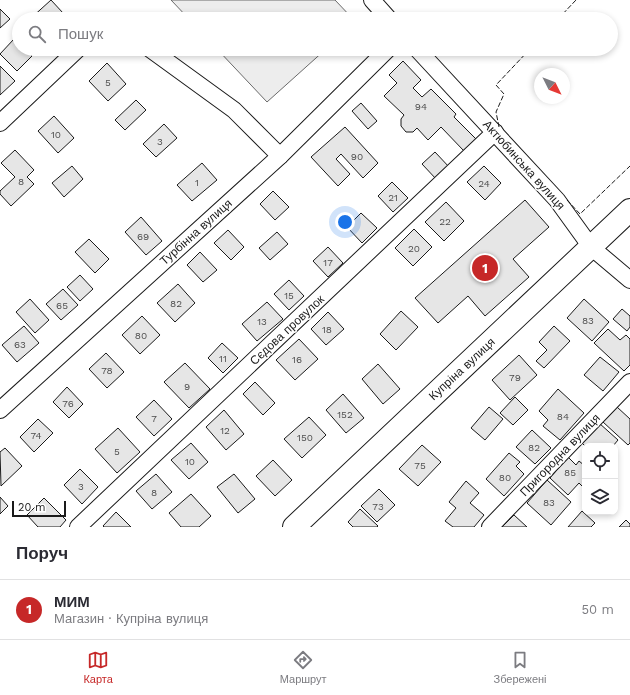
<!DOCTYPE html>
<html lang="uk">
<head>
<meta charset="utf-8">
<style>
	body { margin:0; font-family:"Work Sans",sans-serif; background:#f2f2f3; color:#2b2b33 }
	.controls { position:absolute; right:12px; bottom:12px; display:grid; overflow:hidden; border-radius:8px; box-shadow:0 2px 6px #0003 }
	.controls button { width:36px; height:36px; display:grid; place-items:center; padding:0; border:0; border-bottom:1px solid #e1e1e2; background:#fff; color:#2b2b33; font:20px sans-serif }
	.compass { position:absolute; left:534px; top:68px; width:36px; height:36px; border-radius:50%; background:#fff; box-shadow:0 2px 6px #0003; rotate:132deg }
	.scale { position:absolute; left:12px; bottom:10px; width:54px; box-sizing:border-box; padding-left:4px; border:2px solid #1a1a1a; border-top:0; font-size:11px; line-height:14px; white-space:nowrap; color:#1a1a1a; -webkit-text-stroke:3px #fff; paint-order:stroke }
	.you { position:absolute; left:345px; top:222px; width:14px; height:14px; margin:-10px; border:3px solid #fff; border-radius:50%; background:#1a73e8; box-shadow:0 0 0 6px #1a73e833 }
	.badge { display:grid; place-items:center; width:26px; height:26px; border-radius:50%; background:#c62828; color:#fff; font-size:13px; font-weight:700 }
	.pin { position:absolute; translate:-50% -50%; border:2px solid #fff; box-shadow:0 1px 4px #0006 }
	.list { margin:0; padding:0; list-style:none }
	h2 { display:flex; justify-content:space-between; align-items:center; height:52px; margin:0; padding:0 16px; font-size:17px }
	h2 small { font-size:13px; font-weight:400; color:#7c7c81 }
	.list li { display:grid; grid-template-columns:26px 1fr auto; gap:12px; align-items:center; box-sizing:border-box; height:60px; padding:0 16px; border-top:1px solid #e1e1e2 }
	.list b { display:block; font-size:15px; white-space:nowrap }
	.list p { margin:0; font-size:13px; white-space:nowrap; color:#7c7c81 }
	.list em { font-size:13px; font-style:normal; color:#7c7c81 }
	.icon { flex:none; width:22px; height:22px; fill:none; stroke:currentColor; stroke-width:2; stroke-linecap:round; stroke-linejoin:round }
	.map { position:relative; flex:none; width:630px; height:527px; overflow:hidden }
	.search { position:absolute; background:#fff; box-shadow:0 2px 6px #0003; left:12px; right:12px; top:12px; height:44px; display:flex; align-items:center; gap:10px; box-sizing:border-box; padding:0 14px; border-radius:22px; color:#7c7c81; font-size:15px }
	.sheet { height:112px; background:#fff }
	nav { display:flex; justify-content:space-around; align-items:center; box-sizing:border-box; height:56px; border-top:1px solid #e1e1e2; background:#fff; font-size:11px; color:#7c7c81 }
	nav a { display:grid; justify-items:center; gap:2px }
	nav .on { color:#c62828 }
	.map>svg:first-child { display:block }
</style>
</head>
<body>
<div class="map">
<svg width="630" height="527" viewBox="0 0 630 527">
	<rect width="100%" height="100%" fill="#fff"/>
	<!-- built -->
	<g fill="#ededed" stroke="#6a6a6a">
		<path d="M171,0H335L353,19H189Z"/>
		<path d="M217,49H326L267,102Z"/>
	</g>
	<!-- building -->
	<g fill="#e6e6e6" stroke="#1a1a1a">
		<path d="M51,0L63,13L56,19H30Z"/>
		<path d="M0,9L10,19L0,28Z"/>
		<path d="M14,39L19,43V49H25L32,56L17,71L0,54Z"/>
		<path d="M403,61L421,80L413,88L422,97L431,89L456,114L454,117L476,139L464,151L441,127L428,140L417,128L413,132H406L401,126V119L404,115L384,96L397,83L389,75Z"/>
		<path d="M107,63L126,84L108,101L89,81Z"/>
		<path d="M0,66L15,81L0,95Z"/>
		<path d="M136,100L146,110L125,130L115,120Z"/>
		<path d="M361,103L377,121L368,129L352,111Z"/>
		<path d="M54,116L74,138L58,153L38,131Z"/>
		<path d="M164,124L177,138L156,157L143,144Z"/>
		<path d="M345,127L378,163L363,178L341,154L336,159L350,174L338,186L311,157Z"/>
		<path d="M15,150L34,170L27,177L34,184L11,206L0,194V191L15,177L1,163Z"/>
		<path d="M435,152L450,168L437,180L422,164Z"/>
		<path d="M202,163L217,180L192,201L177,185Z"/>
		<path d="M72,166L83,179L64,197L52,183Z"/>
		<path d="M484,166L501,183L485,200L467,182Z"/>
		<path d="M392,182L408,198L393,212L378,196Z"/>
		<path d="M273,191L289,207L275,220L260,204Z"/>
		<path d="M525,200L549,227L513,259L529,277L485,316L468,296L438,323L415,298Z"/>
		<path d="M446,202L464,221L444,241L425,222Z"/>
		<path d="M361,213L377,228L362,243L347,227Z"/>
		<path d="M141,217L162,241L146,255L125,232Z"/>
		<path d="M414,229L432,247L413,266L395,248Z"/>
		<path d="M228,230L244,247L231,260L214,243Z"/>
		<path d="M277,232L288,244L270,260L259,248Z"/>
		<path d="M89,239L109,259L95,273L75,252Z"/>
		<path d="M328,247L343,263L328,277L313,261Z"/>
		<path d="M200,252L217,270L203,282L187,265Z"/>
		<path d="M80,275L93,289L80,301L67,287Z"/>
		<path d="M289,280L304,296L289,310L274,294Z"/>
		<path d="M178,284L195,303L175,322L157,303Z"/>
		<path d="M63,289L78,305L61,320L46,304Z"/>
		<path d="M30,299L49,320L35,333L16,312Z"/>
		<path d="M584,299L609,322L592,341L567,318Z"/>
		<path d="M267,302L283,319L257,341L242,324Z"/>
		<path d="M622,309L630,316V327L627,331L613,319Z"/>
		<path d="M401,311L418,327L396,350L380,334Z"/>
		<path d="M328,312L344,329L326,345L311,329Z"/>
		<path d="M142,316L160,335L140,354L122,335Z"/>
		<path d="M24,326L39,343L17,362L2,345Z"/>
		<path d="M554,326L570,341L544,368L536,361L547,350L539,342Z"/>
		<path d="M608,329L620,340L626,335L630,339V365L624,371L594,343Z"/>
		<path d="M299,339L318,359L295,380L276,360Z"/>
		<path d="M222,343L238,358L223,373L208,358Z"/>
		<path d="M106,353L124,372L107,388L89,369Z"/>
		<path d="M519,355L537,375L510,400L492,380Z"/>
		<path d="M600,357L619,372L603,391L584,375Z"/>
		<path d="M185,363L210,389L189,408L164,382Z"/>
		<path d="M378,364L400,389L383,404L362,379Z"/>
		<path d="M255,382L275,403L263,415L243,394Z"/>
		<path d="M67,387L83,404L69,418L53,402Z"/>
		<path d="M558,389L584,413L560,440L543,426L548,420L539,411Z"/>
		<path d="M343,394L364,418L346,433L326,410Z"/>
		<path d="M515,397L528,410L513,425L500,413Z"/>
		<path d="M154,400L172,419L154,436L136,417Z"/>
		<path d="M489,407L503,419L485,440L471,428Z"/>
		<path d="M617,407L630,419V443L628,445L603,422Z"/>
		<path d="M224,410L244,434L226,450L206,427Z"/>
		<path d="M309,417L326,435L302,458L284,439Z"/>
		<path d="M38,419L53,433L34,452L20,437Z"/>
		<path d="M599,423L618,440L613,446H585L582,443Z"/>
		<path d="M118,428L140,452L117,473L95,449Z"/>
		<path d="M532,430L551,448L535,464L516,447Z"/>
		<path d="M191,443L208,462L189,479L171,460Z"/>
		<path d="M422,445L441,462L418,486L399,469Z"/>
		<path d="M5,448L22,466L1,486L0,452Z"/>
		<path d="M509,453L520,462L516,466L524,474L504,496L486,479Z"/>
		<path d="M568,457L576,465L579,461L585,466V489L579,483L568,495L550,478Z"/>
		<path d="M273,460L292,480L275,496L256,476Z"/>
		<path d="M80,469L98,487L82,504L64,485Z"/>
		<path d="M156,474L172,492L152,509L136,491Z"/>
		<path d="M234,474L255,499L238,513L217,487Z"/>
		<path d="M547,480L571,502L551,525L527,503Z"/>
		<path d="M466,481L479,493L470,503L484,515L474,527H453L445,521L456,508L449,502Z"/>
		<path d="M379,489L395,505L377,522L361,506Z"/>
		<path d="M191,494L211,516L199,527H181L169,513Z"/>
		<path d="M0,497L8,506L0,514Z"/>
		<path d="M44,498L66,520L60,527H38L27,515Z"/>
		<path d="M360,509L378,526L377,527H353L348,522Z"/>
		<path d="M582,511L595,523L591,527H568Z"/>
		<path d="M116,512L131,527H104L103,526Z"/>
		<path d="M514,515L527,527H502Z"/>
		<path d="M626,520L630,524V527H619Z"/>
	</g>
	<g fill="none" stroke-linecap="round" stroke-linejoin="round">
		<defs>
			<g id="minor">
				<path d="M372,0L389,19"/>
				<path d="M150,49L234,110L280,156"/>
				<path d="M417,49L557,200L591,247L630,280"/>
				<path d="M0,123L78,49"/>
				<path d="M0,410L280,156L388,49"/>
				<path d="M78,527L495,132"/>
				<path d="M490,527L630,382"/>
			</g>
			<path id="secondary" d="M294,527L630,210"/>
		</defs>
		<!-- minor casing -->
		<use href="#minor" stroke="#1a1a1a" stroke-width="18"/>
		<!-- secondary casing -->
		<use href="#secondary" stroke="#1a1a1a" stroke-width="24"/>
		<!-- minor -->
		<use href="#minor" stroke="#fff" stroke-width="16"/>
		<!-- secondary -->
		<use href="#secondary" stroke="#fff" stroke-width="22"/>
		<!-- fence -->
		<g stroke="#1a1a1a" stroke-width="1" stroke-dasharray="5 2" stroke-linecap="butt">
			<path d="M558,19L576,0"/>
			<path d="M499,127L496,112L504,94L496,85L530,49"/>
			<path d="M567,200L580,214L630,166"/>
		</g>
	</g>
	<g text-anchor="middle" stroke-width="3" stroke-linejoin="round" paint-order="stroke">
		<!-- number labels -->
		<g font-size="10" fill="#4d4d4d">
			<text x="108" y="86">5</text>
			<text x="421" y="110">94</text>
			<text x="56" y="138">10</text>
			<text x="160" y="145">3</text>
			<text x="357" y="160">90</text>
			<text x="21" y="185">8</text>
			<text x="197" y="186">1</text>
			<text x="484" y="187">24</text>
			<text x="393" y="201">21</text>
			<text x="445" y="225">22</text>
			<text x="143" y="240">69</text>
			<text x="414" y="252">20</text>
			<text x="328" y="266">17</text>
			<text x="289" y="299">15</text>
			<text x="176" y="307">82</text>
			<text x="62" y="309">65</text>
			<text x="588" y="324">83</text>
			<text x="262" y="325">13</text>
			<text x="327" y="333">18</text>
			<text x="141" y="339">80</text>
			<text x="20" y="348">63</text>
			<text x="223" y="362">11</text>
			<text x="297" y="363">16</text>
			<text x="107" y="374">78</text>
			<text x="515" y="381">79</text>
			<text x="187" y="390">9</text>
			<text x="68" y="407">76</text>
			<text x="345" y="418">152</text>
			<text x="563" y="420">84</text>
			<text x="154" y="422">7</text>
			<text x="225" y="434">12</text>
			<text x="36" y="439">74</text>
			<text x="305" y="441">150</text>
			<text x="534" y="451">82</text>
			<text x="117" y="455">5</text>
			<text x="190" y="465">10</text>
			<text x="420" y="469">75</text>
			<text x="570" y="476">85</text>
			<text x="505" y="481">80</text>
			<text x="81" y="490">3</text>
			<text x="154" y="496">8</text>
			<text x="549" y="506">83</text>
			<text x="378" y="510">73</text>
		</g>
		<!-- street labels -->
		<g font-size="12" fill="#1a1a1a" stroke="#fff">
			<text transform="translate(524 165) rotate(48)" y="4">Актюбинська вулиця</text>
			<text transform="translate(196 232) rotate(-42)" y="4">Турбінна вулиця</text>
			<text transform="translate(287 330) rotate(-43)" y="4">Сєдова провулок</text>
			<text transform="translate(462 369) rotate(-43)" y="4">Купріна вулиця</text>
			<text transform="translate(560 455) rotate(-46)" y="4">Пригородна вулиця</text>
		</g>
	</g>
</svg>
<div class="controls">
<button><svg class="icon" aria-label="locate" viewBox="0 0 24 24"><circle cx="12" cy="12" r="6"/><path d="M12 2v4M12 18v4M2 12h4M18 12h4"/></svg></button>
<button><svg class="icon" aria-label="layers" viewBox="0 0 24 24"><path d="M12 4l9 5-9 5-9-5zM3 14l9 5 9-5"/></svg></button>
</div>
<svg class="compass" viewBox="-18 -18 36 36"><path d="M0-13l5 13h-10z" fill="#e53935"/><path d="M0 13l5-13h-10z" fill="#7c7c81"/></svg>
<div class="scale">20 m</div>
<div class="you"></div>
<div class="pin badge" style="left:485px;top:268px">1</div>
<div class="search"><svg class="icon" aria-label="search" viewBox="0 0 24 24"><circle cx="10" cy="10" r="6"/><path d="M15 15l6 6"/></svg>Пошук</div>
</div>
<section class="sheet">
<h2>Поруч<small></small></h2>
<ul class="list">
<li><span class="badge">1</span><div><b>МИМ</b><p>Магазин · Купріна вулиця</p></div><em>50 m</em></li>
</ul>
</section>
<nav>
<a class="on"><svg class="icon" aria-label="map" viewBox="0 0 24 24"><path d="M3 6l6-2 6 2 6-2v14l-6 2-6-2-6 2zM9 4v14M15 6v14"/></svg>Карта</a>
<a><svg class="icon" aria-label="directions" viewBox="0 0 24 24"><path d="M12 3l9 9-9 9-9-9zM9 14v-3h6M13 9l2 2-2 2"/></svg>Маршрут</a>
<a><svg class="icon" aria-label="saved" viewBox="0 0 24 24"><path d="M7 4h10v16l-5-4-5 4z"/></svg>Збережені</a>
</nav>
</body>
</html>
